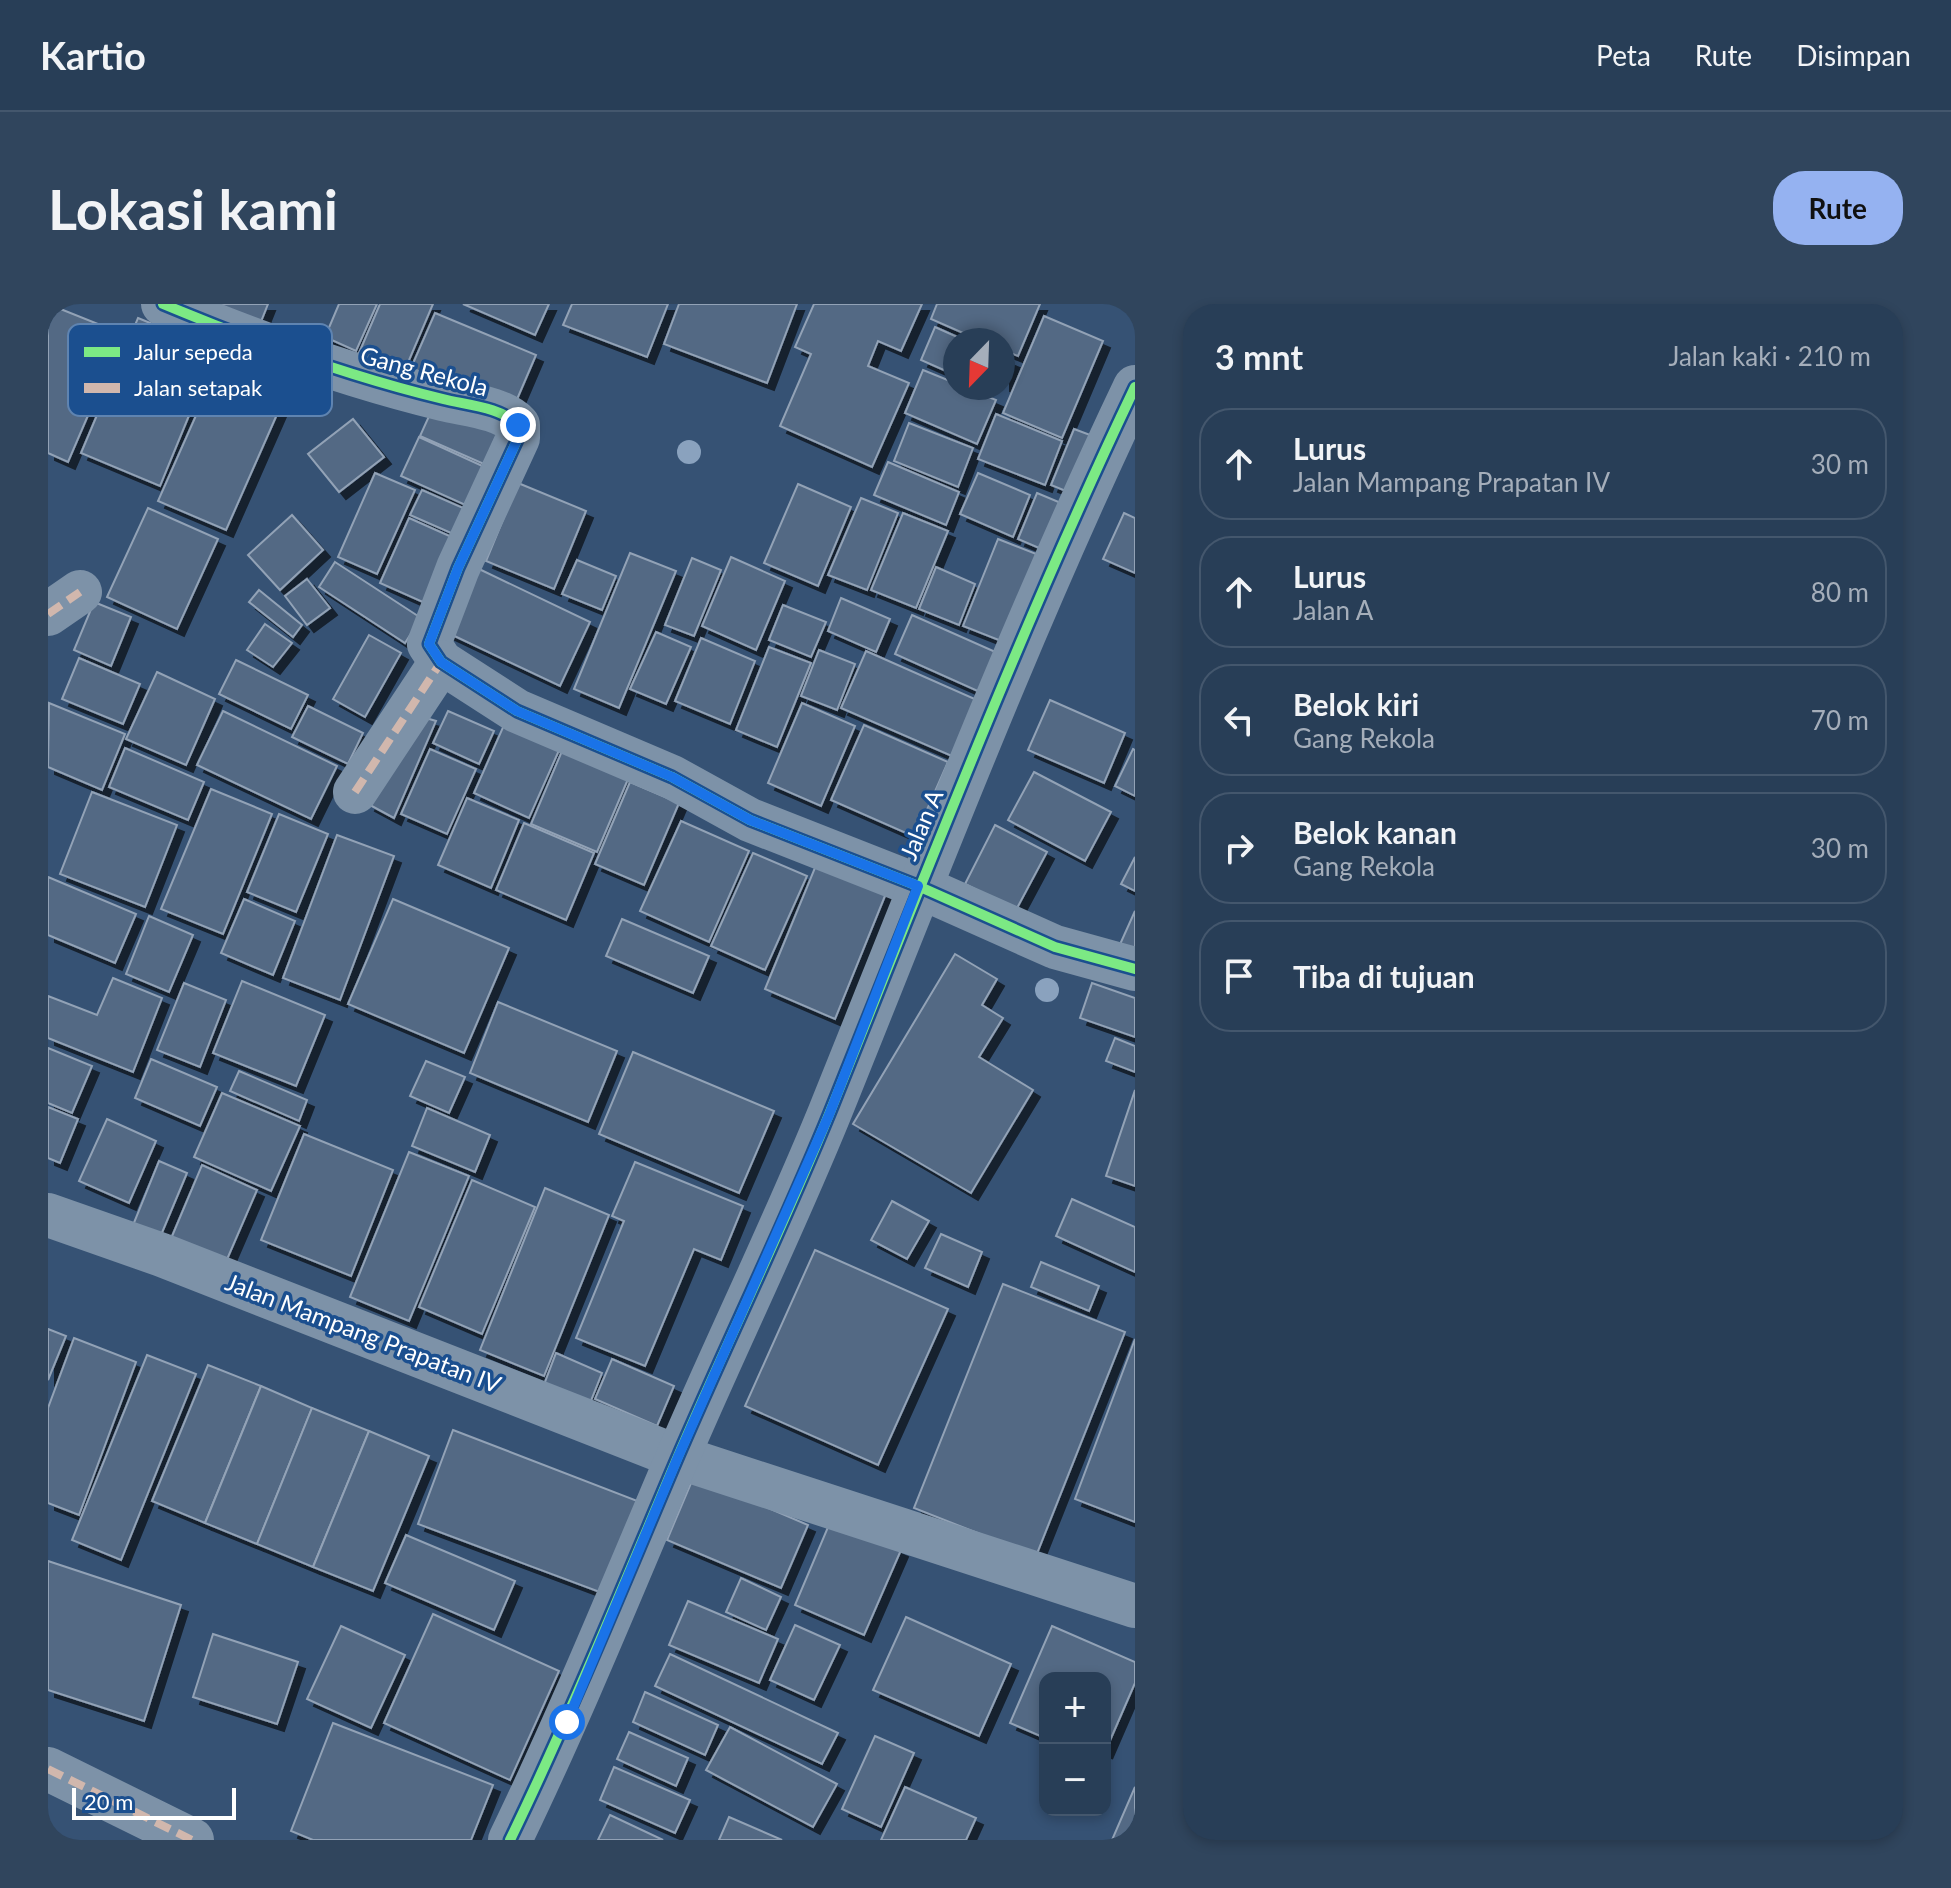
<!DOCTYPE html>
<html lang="id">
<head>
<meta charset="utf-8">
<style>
	body { margin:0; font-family:Lato,sans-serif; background:#30455d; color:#f1f3f6 }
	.controls { position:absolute; right:24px; bottom:24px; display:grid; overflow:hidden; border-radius:16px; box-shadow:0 4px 12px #0003 }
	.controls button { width:72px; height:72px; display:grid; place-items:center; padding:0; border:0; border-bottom:2px solid #44576d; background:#283e57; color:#f1f3f6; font:40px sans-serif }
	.compass { position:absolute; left:895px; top:24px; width:72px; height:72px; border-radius:50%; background:#283e57; box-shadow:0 4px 12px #0003; rotate:203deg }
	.scale { position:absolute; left:24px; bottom:20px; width:164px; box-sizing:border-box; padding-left:8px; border:4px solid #fff; border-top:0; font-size:22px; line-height:28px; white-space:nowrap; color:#fff; -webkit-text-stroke:6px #1b4f8f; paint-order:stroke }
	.stop { position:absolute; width:24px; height:24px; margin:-18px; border:6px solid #1a73e8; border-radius:50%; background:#fff }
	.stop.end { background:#1a73e8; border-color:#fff; box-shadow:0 2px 8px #0008 }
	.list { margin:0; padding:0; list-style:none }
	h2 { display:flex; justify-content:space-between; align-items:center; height:104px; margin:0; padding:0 32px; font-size:34px }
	h2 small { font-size:26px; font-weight:400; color:#a5aeba }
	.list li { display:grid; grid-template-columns:52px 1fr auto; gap:24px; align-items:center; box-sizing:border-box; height:112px; margin:0 16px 16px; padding:0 16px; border:2px solid #44576d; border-radius:32px }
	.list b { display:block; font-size:30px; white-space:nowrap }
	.list p { margin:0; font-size:26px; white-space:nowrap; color:#a5aeba }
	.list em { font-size:26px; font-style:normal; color:#a5aeba }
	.icon { flex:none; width:44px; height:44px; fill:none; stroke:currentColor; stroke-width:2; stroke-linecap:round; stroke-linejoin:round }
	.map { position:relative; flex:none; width:1087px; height:1536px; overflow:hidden; border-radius:32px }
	header { display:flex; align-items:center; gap:48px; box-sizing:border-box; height:112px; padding:0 40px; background:#283e57; border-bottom:2px solid #44576d }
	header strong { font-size:38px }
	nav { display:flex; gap:44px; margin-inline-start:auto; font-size:28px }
	.intro { display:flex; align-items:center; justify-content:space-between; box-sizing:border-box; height:192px; padding:0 48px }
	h1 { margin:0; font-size:56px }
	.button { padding:20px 36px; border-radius:32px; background:#95b2f1; color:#111; font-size:28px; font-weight:700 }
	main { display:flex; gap:48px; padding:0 48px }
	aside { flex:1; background:#283e57; border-radius:32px; box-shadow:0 4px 12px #0003 }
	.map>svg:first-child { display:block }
</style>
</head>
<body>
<header>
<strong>Kartio</strong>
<nav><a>Peta</a><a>Rute</a><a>Disimpan</a></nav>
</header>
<div class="intro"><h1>Lokasi kami</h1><a class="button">Rute</a></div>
<main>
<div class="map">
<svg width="1087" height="1536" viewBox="0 0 1087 1536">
	<defs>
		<filter id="shadow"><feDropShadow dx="7" dy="7" stdDeviation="0" flood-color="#0009"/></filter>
	</defs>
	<rect width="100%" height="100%" fill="#365274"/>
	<!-- building -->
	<g fill="#526984" stroke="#92a2b6" stroke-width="2" filter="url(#shadow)">
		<path d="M0,0L75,30L20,158L0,149Z"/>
		<path d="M151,0H220L210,25Z"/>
		<path d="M291,0H329L308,47L277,33Z"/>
		<path d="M332,0H385L353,75L308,56Z"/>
		<path d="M415,0H501L487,31Z"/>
		<path d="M524,0H620L599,53L515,21Z"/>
		<path d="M631,0H749L719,79L616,40Z"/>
		<path d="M766,0H874L853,47L830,37L820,62L861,79L824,163L732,122L763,50L747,43Z"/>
		<path d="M889,0H992L970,52L955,46V36H931L883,15Z"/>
		<path d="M387,9L488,51L464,107L363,64Z"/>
		<path d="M996,12L1055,37L1014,134L955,109Z"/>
		<path d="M90,14L168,46L112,182L33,149Z"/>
		<path d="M887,23L916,36H907V71L873,56Z"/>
		<path d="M182,35L249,65L178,226L110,197Z"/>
		<path d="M955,53L965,57L955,81Z"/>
		<path d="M875,66L907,79V84H919L948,96L929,140L857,109Z"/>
		<path d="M387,99L460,131L445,164L372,132Z"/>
		<path d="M948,110L1014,137L997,181L930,155Z"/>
		<path d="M305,115L336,153L291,188L260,150Z"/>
		<path d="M861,119L925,144L910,183L846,157Z"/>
		<path d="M1026,125L1053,135L1030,192L1003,181Z"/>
		<path d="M371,133L441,165L424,204L353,172Z"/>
		<path d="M840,158L911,188L898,221L826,191Z"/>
		<path d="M327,169L367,186L329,270L290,253Z"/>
		<path d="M930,169L982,191L965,233L912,210Z"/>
		<path d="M470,179L538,207L506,285L438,257Z"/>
		<path d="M750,180L803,203L770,282L716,259Z"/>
		<path d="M374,186L431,211L419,236L362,211Z"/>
		<path d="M989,189L1025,204L1005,250L970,235Z"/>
		<path d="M813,194L850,209L819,286L780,271Z"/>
		<path d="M100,204L170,235L129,325L59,293Z"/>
		<path d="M855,209L900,227L868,304L823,286Z"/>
		<path d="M1076,209L1087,214V269L1055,255Z"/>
		<path d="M244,211L275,246L232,286L200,251Z"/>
		<path d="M361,214L406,234L377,299L332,279Z"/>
		<path d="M950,235L1001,255L966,342L915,322Z"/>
		<path d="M582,249L628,267L571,404L526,385Z"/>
		<path d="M683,253L737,277L708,346L654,322Z"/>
		<path d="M644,254L673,266L646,332L617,321Z"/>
		<path d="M529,256L568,272L554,306L514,290Z"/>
		<path d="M287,258L373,314L357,339L271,283Z"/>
		<path d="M888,263L927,280L911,321L871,305Z"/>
		<path d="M429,264L542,318L512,382L398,328Z"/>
		<path d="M259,275L282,304L259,321L237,292Z"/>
		<path d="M211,286L254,321L245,333L201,298Z"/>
		<path d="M793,294L842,315L828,348L780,327Z"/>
		<path d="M46,298L83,313L63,362L26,346Z"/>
		<path d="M735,301L778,318L763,353L721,336Z"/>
		<path d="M864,311L961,354L943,393L847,350Z"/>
		<path d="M217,320L244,339L225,363L199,346Z"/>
		<path d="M608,328L643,343L618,400L582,385Z"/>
		<path d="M321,331L353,349L317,413L285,395Z"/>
		<path d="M653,334L707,357L682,420L627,397Z"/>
		<path d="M721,343L763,359L729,443L688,426Z"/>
		<path d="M771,346L807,360L789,406L753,392Z"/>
		<path d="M818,347L938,400L913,456L793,404Z"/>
		<path d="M31,354L92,380L75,420L14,395Z"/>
		<path d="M188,356L260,391L243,425L171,390Z"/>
		<path d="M109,368L167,395L138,461L78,435Z"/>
		<path d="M1002,396L1077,429L1056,479L980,446Z"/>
		<path d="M1,399L77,430L54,486L0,463Z"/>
		<path d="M754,399L807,422L773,502L720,479Z"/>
		<path d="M260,402L315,429L300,460L244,433Z"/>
		<path d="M175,407L289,462L263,515L149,461Z"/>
		<path d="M400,407L446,427L431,460L385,439Z"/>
		<path d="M364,410L388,417L346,514L320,500Z"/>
		<path d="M460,412L516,435L481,514L426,489Z"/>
		<path d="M816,421L900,458L867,533L783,496Z"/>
		<path d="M520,433L586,461L549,548L483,520Z"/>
		<path d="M77,444L156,478L140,516L61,483Z"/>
		<path d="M382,445L428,465L399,530L353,510Z"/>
		<path d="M1085,445L1087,446V492L1067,482Z"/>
		<path d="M986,468L1063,508L1037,557L960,516Z"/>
		<path d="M582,478L631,499L596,581L547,560Z"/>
		<path d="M163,485L224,510L175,630L113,605Z"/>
		<path d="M44,488L129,521L97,603L12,570Z"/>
		<path d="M419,494L471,516L443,584L390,561Z"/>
		<path d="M231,510L280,530L248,608L199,588Z"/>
		<path d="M633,517L701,547L661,638L592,607Z"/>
		<path d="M476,519L546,549L518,616L448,586Z"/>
		<path d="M947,521L999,548L968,606L917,580Z"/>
		<path d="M289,531L346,552L292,696L235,674Z"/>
		<path d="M705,549L759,572L717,666L663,642Z"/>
		<path d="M1087,553V587L1073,580Z"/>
		<path d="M771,554L841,582L787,715L717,685Z"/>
		<path d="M0,573L88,610L67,659L0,631Z"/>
		<path d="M196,595L247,617L225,671L173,649Z"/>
		<path d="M345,595L461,644L416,749L300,700Z"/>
		<path d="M1087,607V655L1069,647Z"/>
		<path d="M101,612L145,631L121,688L78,670Z"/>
		<path d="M574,615L661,652L645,689L558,652Z"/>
		<path d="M907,650L949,675L934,701L955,714L931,753L985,786L923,889L805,820Z"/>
		<path d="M65,674L114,694L85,768L0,734V692L49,711Z"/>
		<path d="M194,677L277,711L248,782L165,749Z"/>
		<path d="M136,679L178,696L152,763L109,746Z"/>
		<path d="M1044,679L1087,694V733L1032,714Z"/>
		<path d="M450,698L569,747L540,818L422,769Z"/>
		<path d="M1067,734L1087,742V768L1058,757Z"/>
		<path d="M0,744L44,762L24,809L0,799Z"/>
		<path d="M585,748L726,807L691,889L551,830Z"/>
		<path d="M103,755L169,783L152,822L87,794Z"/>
		<path d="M378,757L417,773L401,809L362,792Z"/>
		<path d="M191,767L259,796L251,817L182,787Z"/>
		<path d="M1087,786V882L1058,872Z"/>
		<path d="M174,789L252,822L223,887L146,853Z"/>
		<path d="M0,803L30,815L12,859L0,854Z"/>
		<path d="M379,804L442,831L427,868L364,842Z"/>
		<path d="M59,815L108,837L81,899L31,877Z"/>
		<path d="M256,830L345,866L303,972L213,936Z"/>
		<path d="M361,848L421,872L361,1017L302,993Z"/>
		<path d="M111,857L139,869L108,943L81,931Z"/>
		<path d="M587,858L695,902L673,956L646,945L597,1062L528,1034L576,917L564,912Z"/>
		<path d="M154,861L209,886L177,960L122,937Z"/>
		<path d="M424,876L487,903L434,1030L371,1003Z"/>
		<path d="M497,884L561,911L496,1072L432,1046Z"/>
		<path d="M1024,895L1087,923V968L1008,932Z"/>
		<path d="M844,897L881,917L859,955L823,936Z"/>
		<path d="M893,930L934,948L920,983L877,964Z"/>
		<path d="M767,946L900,1005L830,1161L697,1102Z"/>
		<path d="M993,958L1051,982L1041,1007L983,983Z"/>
		<path d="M955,980L1077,1028L988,1252L866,1204Z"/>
		<path d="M0,1025L18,1032L0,1076Z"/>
		<path d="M26,1034L88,1058L31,1211L0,1199V1104Z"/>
		<path d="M1087,1035V1218L1027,1195Z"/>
		<path d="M508,1049L554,1069L540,1104L494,1086Z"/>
		<path d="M99,1051L148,1070L73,1256L24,1236Z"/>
		<path d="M564,1055L626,1082L609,1122L547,1095Z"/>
		<path d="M160,1061L213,1082L157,1219L104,1197Z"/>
		<path d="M213,1082L264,1104L209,1240L157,1219Z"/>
		<path d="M264,1104L321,1127L265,1263L209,1240Z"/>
		<path d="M405,1126L592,1198L557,1290L370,1220Z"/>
		<path d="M321,1127L381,1152L325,1287L265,1263Z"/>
		<path d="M646,1172L760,1221L733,1284L619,1236Z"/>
		<path d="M783,1216L853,1246L816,1331L747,1301Z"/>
		<path d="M358,1231L467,1277L446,1326L337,1279Z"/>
		<path d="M0,1257L133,1301L96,1417L0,1386Z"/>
		<path d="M693,1274L733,1293L718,1326L678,1308Z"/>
		<path d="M640,1297L730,1335L711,1379L621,1341Z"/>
		<path d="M385,1310L511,1367L462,1476L336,1419Z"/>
		<path d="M858,1313L963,1360L931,1432L825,1386Z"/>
		<path d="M747,1321L792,1341L766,1396L722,1376Z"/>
		<path d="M293,1322L357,1351L323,1424L259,1395Z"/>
		<path d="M1004,1322L1087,1358V1379L1057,1448V1374H997V1434L962,1419Z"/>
		<path d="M165,1330L250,1358L229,1420L145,1393Z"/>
		<path d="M622,1350L790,1429L774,1460L607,1382Z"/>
		<path d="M597,1388L670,1421L657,1451L585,1418Z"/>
		<path d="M285,1419L445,1481L423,1536H265L243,1527Z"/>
		<path d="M682,1423L789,1480L765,1523L658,1466Z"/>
		<path d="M581,1428L640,1454L628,1482L569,1455Z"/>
		<path d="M827,1432L866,1449L833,1523L794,1505Z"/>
		<path d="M566,1463L642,1496L627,1529L552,1496Z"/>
		<path d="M857,1483L928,1514L918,1536H833Z"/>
		<path d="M1087,1483V1536H1064Z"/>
		<path d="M562,1511L615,1536H550Z"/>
		<path d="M681,1513L734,1536H671Z"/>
	</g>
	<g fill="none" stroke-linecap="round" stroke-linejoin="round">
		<!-- street -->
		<g stroke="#7d92a8" stroke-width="44">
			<path d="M115,0C206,38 299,72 395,95C419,101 453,103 470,121V134L410,264L381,340L393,358L469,407L624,473L702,516L870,582L1007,643L1087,665"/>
			<path d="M0,310L32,288"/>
			<path d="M307,488L393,358"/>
			<path d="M0,911L114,951L630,1153L1087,1302"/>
			<path d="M0,1465L144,1536"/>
			<path d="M462,1536C522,1412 574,1284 628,1157C678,1040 734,926 782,808C880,565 974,320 1087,83"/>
		</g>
		<!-- quiet -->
		<g stroke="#d1b7ad" stroke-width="8" stroke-dasharray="16 8" stroke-linecap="butt">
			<path d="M0,310L32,288"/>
			<path d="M307,488L393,358"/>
			<path d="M0,1465L144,1536"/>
		</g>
		<defs>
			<g id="cycleway">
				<path d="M115,0C206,38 299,72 395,95C419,101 453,103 470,121V134L410,264L381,340L393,358L469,407L624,473L702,516L870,582L1007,643L1087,665"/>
				<path d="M462,1536C522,1412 574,1284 628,1157C678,1040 734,926 782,808C880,565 974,320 1087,83"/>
			</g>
		</defs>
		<!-- cycleway casing -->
		<use href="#cycleway" stroke="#1b4f8f" stroke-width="15"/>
		<!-- cycleway -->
		<use href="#cycleway" stroke="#7ce984" stroke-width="10"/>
	</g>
	<!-- trees -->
	<g fill="#8aa2be">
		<circle cx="641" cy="148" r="12"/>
		<circle cx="999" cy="686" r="12"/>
	</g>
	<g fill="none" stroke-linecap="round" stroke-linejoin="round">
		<!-- route -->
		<path stroke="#1a73e8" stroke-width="10" d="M470,121V134L410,264L381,340L393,358L469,407L624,473L702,516L870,582L781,811L630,1153L519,1418"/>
	</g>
	<g text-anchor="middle" stroke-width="7" stroke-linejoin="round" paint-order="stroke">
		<!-- street labels -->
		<g font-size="24" fill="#fff" stroke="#1b4f8f">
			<text transform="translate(376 68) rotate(15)" y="8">Gang Rekola</text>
			<text transform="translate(874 521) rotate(-67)" y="8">Jalan A</text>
			<text transform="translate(315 1030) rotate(21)" y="8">Jalan Mampang Prapatan IV</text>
		</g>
	</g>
	<!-- legend -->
	<rect x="20" y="20" width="264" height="92" rx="12" fill="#1b4f8f" stroke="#5f84b1" stroke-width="2"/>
	<rect x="36" y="43" width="36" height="10" fill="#7ce984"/>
	<rect x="36" y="79" width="36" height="10" fill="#d1b7ad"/>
	<g font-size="22" fill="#fff">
		<text x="86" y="56">Jalur sepeda</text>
		<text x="86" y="92">Jalan setapak</text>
	</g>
</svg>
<div class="controls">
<button>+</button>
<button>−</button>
</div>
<svg class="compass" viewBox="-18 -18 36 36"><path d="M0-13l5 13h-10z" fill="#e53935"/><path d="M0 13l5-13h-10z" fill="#a5aeba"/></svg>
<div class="scale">20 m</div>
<div class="stop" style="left:519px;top:1418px"></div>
<div class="stop end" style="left:470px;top:121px"></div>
</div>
<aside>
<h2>3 mnt<small>Jalan kaki · 210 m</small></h2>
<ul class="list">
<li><svg class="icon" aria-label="ahead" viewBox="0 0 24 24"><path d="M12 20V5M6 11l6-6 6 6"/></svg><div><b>Lurus</b><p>Jalan Mampang Prapatan IV</p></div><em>30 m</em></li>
<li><svg class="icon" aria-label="ahead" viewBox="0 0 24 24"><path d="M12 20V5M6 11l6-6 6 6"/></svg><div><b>Lurus</b><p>Jalan A</p></div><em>80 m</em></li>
<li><svg class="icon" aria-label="left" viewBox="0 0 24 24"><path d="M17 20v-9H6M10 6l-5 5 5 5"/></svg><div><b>Belok kiri</b><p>Gang Rekola</p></div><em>70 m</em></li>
<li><svg class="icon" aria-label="right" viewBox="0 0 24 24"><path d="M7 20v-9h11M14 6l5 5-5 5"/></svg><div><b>Belok kanan</b><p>Gang Rekola</p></div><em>30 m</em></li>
<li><svg class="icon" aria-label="arrive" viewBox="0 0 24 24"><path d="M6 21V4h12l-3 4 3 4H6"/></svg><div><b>Tiba di tujuan</b></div></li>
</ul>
</aside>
</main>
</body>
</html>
